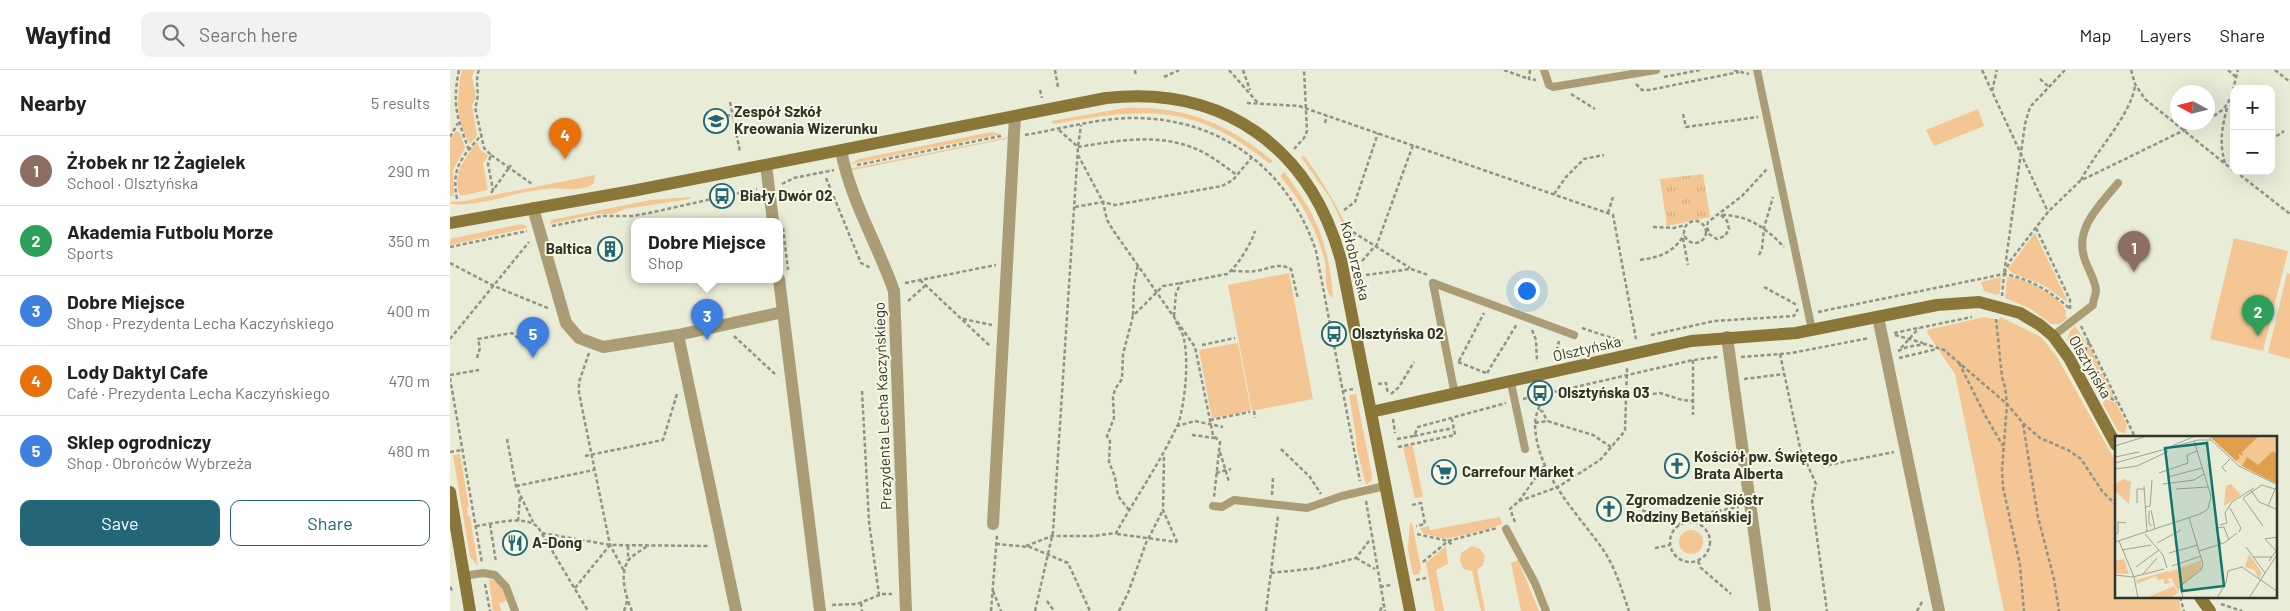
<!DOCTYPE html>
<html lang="en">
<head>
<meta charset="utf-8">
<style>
	body { margin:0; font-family:Barlow,sans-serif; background:#f2f2f2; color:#222 }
	.controls { position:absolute; right:15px; top:15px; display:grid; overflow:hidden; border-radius:10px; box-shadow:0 5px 20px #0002 }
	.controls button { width:45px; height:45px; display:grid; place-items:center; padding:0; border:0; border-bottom:1px solid #e0e0e0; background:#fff; color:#222; font:25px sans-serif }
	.compass { position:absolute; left:1720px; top:15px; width:45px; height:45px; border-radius:50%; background:#fff; box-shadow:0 5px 20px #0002; rotate:277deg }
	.you { position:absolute; left:1076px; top:220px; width:18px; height:18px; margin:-12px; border:4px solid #fff; border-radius:50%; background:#1a73e8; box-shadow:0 0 0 8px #1a73e833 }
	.badge { display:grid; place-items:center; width:32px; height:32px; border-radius:50%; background:#226678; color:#fff; font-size:16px; font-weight:700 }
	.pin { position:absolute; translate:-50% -41px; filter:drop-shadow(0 1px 2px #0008) }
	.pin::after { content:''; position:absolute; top:26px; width:18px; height:15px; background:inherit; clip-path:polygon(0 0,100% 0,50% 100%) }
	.popup { position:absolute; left:181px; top:148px; width:152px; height:65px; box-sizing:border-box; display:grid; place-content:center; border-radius:10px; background:#fff; filter:drop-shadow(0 1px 4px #0005); font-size:16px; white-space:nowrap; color:#767676 }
	.popup b { font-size:19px; color:#222 }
	.popup::after { content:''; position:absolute; left:50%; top:100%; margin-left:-10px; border:10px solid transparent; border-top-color:#fff }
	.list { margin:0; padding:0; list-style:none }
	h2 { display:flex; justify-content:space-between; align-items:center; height:65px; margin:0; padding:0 20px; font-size:21px }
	h2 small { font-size:16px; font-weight:400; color:#767676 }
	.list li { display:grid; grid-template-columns:32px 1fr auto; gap:15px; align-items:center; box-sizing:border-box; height:70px; padding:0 20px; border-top:1px solid #e0e0e0 }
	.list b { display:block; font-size:19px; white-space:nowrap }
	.list p { margin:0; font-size:16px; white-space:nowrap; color:#767676 }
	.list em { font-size:16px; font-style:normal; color:#767676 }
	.actions { display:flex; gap:10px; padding:15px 20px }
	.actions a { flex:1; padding:11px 0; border:1px solid #226678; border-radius:10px; text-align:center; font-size:18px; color:#226678 }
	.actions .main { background:#226678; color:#fff }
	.icon { flex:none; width:28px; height:28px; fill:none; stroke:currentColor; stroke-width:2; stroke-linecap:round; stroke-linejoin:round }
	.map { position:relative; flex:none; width:1840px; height:541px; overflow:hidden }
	header { display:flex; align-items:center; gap:30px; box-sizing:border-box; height:70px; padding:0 25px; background:#fff; border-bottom:1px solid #e0e0e0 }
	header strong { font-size:24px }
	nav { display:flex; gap:28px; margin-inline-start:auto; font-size:18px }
	.search { width:350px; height:45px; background:#f2f2f2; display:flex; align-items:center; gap:12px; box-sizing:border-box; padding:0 18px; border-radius:10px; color:#767676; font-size:19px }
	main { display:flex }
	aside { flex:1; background:#fff }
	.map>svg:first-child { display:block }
</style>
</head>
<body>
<header>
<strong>Wayfind</strong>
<div class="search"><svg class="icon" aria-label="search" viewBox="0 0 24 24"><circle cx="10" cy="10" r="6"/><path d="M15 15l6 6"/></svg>Search here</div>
<nav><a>Map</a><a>Layers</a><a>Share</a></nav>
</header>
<main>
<aside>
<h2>Nearby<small>5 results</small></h2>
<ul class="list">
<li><span class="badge" style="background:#8d6e63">1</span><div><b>Żłobek nr 12 Żagielek</b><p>School · Olsztyńska</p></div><em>290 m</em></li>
<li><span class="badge" style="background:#2e9e5b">2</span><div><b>Akademia Futbolu Morze</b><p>Sports</p></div><em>350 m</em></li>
<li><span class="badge" style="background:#3f7fe0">3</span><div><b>Dobre Miejsce</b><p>Shop · Prezydenta Lecha Kaczyńskiego</p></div><em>400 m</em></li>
<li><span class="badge" style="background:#e8710a">4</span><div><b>Lody Daktyl Cafe</b><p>Café · Prezydenta Lecha Kaczyńskiego</p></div><em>470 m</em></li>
<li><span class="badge" style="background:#3f7fe0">5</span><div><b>Sklep ogrodniczy</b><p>Shop · Obrońców Wybrzeża</p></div><em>480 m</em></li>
</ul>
<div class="actions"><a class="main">Save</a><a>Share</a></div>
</aside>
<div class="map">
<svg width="1840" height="541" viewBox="0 0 1840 541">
	<defs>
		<pattern id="park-tufts" width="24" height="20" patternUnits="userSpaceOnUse" patternTransform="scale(1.25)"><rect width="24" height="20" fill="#f3c694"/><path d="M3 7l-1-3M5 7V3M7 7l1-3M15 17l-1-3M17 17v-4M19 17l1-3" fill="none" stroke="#d1ab80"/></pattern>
	</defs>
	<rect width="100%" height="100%" fill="#e9ecd7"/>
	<!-- green -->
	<g fill="#f3c694">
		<path d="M12,0H25L22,6L26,29L22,35L27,65L20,74C6,52 6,25 12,0Z"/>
		<path d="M675,38C735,36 777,53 823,91L820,94C743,32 695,38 603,54L602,51Z"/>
		<path d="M1528,39L1534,56L1484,76L1476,60Z"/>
		<path d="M6,61L10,63L15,78L3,100L4,126H0V70Z"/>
		<path d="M541,62L552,64L401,94L409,89Z"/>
		<path d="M560,67V68L399,101V99Z"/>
		<path d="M27,72L30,80L38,85L33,94L38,120L10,126C1,104 15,89 27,72Z"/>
		<path d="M853,86L855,87C875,114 915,178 911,212L890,148L880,128L851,87Z"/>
		<path d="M834,102C867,145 879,174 883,228C873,221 877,202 875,192C867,159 852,132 830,106Z"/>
		<path d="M145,105L144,113C134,123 108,117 95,119C64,122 32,137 0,134V132L14,131Z"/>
		<path d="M240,127V129L175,139L163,144H147L100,154L101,150L201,130Z"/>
		<path d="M71,154L76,156L77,158L0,175V169Z"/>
		<path d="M1585,163L1616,228L1617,232L1593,215L1562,203L1558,199Z"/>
		<path d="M1784,168L1838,181L1813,281L1760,269Z"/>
		<path d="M839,203L863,329L802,341L778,215Z"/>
		<path d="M1837,203L1840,204V289L1818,283Z"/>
		<path d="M1551,207L1550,223L1547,225L1534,221L1531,212Z"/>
		<path d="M1557,207C1573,207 1610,226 1616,241L1615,246L1618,248L1610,254H1601L1581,239L1555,228Z"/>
		<path d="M1535,247L1549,250L1550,247L1591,267L1607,287L1666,392V527H1728L1731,541H1554L1505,304L1478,264L1477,260Z"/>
		<path d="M1625,256L1636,272L1632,285L1625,283L1617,270L1620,261Z"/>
		<path d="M788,273L801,341L762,348L749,280Z"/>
		<path d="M1639,275L1665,330L1658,326L1636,284Z"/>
		<path d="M906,324L922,405L921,411L916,415L907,380L906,366L899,325Z"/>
		<path d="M1655,329L1666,333L1677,355L1675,363L1668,361L1653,334Z"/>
		<path d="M961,375L963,377L973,427L965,428L953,377Z"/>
		<path d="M10,384L19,437L17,438L18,446H20L28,496L20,487L3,385Z"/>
		<path d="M1050,447L1052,454L1036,460L995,469L973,463L970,458L979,456L980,460Z"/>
		<path d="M960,453H962L971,498L969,504L963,505L958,480Z"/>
		<circle cx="1241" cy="472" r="12"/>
		<path d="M996,476L998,494L986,500L994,541H985L976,493Z"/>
		<path d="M1022,476L1030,479L1035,486L1033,495L1027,500L1035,541H1031L1022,501L1014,499L1010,491L1011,483Z"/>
		<path d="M1068,490L1089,541H1071L1061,493Z"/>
		<path d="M39,509C50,512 54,520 57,531L49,533L51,541H43Z"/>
	</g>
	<!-- park -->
	<path fill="url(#park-tufts)" d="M1253,104L1260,147L1217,156L1210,109Z"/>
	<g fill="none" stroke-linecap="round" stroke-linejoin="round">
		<!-- path -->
		<g stroke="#919385" stroke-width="2.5" stroke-dasharray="4 2.5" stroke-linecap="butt">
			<path d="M9,0C2,35 7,48 19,80"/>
			<path d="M29,0C24,12 31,25 25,37L34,78L41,85L38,94L43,120"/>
			<path d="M605,0L608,17"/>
			<path d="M685,0L686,6"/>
			<path d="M779,0L808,33"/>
			<path d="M793,0L800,20"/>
			<path d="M1054,0L1079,9"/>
			<path d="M1080,0L1079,9L1086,10"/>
			<path d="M1284,0L1299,4"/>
			<path d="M1532,0L1598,142"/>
			<path d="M1615,0L1580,37L1575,54L1554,204L1560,191L1598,142L1630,111L1751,52"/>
			<path d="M1681,0L1685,14L1695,29L1784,101"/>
			<path d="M1778,0L1786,7"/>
			<path d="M1825,0L1840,12"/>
			<path d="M714,7L729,0"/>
			<path d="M1214,7L1250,0"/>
			<path d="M1590,9L1599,17"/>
			<path d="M1186,14L1192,20H1199L1289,2"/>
			<path d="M590,20L592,28"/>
			<path d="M1542,21L1547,0"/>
			<path d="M1121,24L1145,39"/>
			<path d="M280,32L290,82"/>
			<path d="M797,33L849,36L1163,145L1186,269"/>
			<path d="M1233,44L1236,57L1308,47"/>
			<path d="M276,46L306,41"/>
			<path d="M1758,49C1783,37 1781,25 1788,0"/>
			<path d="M875,53L877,46"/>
			<path d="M609,60L628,77"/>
			<path d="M575,65C611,59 648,48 684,48C771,48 839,100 866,181L910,411"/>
			<path d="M0,67L8,53"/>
			<path d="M1821,70L1834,61"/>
			<path d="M628,77C671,70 717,61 758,85C768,91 777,98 787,105"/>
			<path d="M844,79L854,68L857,61L854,0"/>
			<path d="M41,85L82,114"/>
			<path d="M628,85L653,132L657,150L663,160L745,277L763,365L770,372L764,427"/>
			<path d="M1775,93C1769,73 1772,58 1777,38"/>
			<path d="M407,95L551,66"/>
			<path d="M1785,101L1840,144"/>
			<path d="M376,108L411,193L421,198"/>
			<path d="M1631,110C1645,82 1682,44 1685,15"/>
			<path d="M332,114L344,108L384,100"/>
			<path d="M41,123L61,95"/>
			<path d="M1104,124L1116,107L1134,89L1154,85"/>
			<path d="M7,129C1,96 12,88 32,64"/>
			<path d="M625,137L653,132L665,135L772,116L783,110L802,87"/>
			<path d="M894,140L905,132L928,63"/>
			<path d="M1158,143L1163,127"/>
			<path d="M1271,145L1277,151L1279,159L1275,166L1267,169L1259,164L1257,156L1258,152L1292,126L1317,99"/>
			<path d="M1272,145C1298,145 1316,158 1334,177"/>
			<circle cx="1245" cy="162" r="11"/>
			<path d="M102,156L152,146H183L199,143L307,119"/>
			<path d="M1203,157L1224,158L1235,155"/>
			<path d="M333,158L338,200"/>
			<path d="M1586,158L1620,230V240"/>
			<path d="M903,162L960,198"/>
			<path d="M1233,168L1238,195"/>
			<path d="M0,177L77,161"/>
			<path d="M926,177L963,75"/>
			<path d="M1309,185L1312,179L1314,158L1323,127"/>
			<path d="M1190,190C1210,187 1223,183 1234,165"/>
			<path d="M912,191L925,176"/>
			<path d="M0,193L44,216L100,239"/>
			<path d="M782,201C790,201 799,202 806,201C819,199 828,192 841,199L848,229"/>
			<path d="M916,205L961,199L978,205"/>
			<path d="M470,210L540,276"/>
			<path d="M455,213L546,195"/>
			<path d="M1314,217L1347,235"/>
			<path d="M1552,226L1554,205"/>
			<path d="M458,231L476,215"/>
			<path d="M1368,242L1554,204C1581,209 1600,221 1620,239"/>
			<path d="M683,245L684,215L688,194"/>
			<path d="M724,246L726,223L731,213L777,204C787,197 802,172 805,161"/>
			<path d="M513,249L542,255"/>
			<path d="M1546,249L1552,307L1555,317L1557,334L1552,400L1553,417L1570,495L1574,541"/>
			<path d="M726,251C728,257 733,263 734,269C739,293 735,332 728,355"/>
			<path d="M1631,256L1685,367"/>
			<path d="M1132,258L1174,272"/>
			<path d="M1082,260L1086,270L1087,292"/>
			<path d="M1444,263L1522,247"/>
			<path d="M1201,265L1264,251L1344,246L1348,239"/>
			<path d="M1445,265L1473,273"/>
			<path d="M284,266L327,306"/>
			<path d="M0,269L79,172"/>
			<path d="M1639,271L1634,285L1641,298"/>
			<path d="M752,275L785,268"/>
			<path d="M1451,278L1469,258"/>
			<path d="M1448,281L1457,277L1475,274L1494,280L1557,334L1573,353L1590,368L1618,380L1631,389L1652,421L1666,435"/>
			<path d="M139,283L129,312V323L160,475L174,501"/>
			<path d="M1330,284L1352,387C1363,385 1369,384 1373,396L1444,382"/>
			<path d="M1105,287L1109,271"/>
			<path d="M1291,287L1342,283L1419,268"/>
			<path d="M27,288L30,278L28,269L62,263L69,269"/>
			<path d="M1449,288L1487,279"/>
			<path d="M1243,290V345"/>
			<path d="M1009,291L1034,243"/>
			<path d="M1008,292L1036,303"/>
			<path d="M1509,293L1536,347L1553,376"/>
			<path d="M1037,303L1067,254"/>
			<path d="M0,305L29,300"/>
			<path d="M0,308L32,493"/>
			<path d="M1294,309L1334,304"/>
			<path d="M928,314L936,313L938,324"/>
			<path d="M412,321L419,452L429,525"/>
			<path d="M893,321L903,319"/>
			<path d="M941,324L949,317L964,292"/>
			<path d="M1094,324C1091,333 1085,345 1085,354C1086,404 1127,442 1154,481C1166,499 1172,521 1179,541"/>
			<path d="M1655,325L1667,332"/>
			<path d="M1177,327L1210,323L1232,330L1243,331"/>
			<path d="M1073,329L1243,290L1268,287"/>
			<path d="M1090,340L1093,342L1097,351"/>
			<path d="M804,341L805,348"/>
			<path d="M943,349L945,363"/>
			<path d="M760,350L800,342"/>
			<path d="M1085,353L1097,351L1143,365L1161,377"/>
			<path d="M1573,354L1588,447L1604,509L1609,541"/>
			<path d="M742,365L765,368"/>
			<path d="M964,366L1003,358"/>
			<path d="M57,369L66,416L83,452"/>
			<path d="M947,369L964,366L968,357L1056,333"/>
			<path d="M948,377L1005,365L1002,349"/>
			<path d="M831,379L860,407L871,424"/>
			<path d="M0,382L12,380"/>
			<path d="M770,382L779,412"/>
			<path d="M135,386L213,370L227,324"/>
			<path d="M714,387L713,440L727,472"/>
			<path d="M1354,387L1366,414L1362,431L1377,541"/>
			<path d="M766,403L781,399"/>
			<path d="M66,416L144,400"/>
			<path d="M822,425L823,408"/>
			<path d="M916,431L935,541"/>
			<path d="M1069,431L1108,417L1150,390L1175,361L1177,298"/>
			<path d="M962,435L971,433L975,454L966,456"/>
			<path d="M1186,438L1230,454"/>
			<path d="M679,440L668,426L665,407L659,392L660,371L657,366L664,348L663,327L665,319L672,309L673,284L683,246L713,216L731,213"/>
			<path d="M68,451L70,427"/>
			<circle cx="1240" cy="472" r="20"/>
			<path d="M1065,452L1060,439L1069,431L1094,396"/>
			<path d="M1247,452L1251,444L1289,437"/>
			<path d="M40,454L46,492"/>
			<path d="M26,456C44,454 73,444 88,457L138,541"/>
			<path d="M92,463L160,475L260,476"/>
			<path d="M667,464L727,472"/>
			<path d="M967,464L998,471L1002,475"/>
			<path d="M546,474L580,477L618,493L640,541"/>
			<path d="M178,476V491"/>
			<path d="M576,476L602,466H643L666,463C686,427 710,393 727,356L745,351L773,357"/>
			<path d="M1205,478L1220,475"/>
			<path d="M906,488L925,499"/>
			<path d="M1248,491L1251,498L1281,524"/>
			<path d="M973,492L998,471L1047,458"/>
			<path d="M821,503L867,498L906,488L919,471"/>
			<path d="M966,510L976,508"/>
			<path d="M35,514L40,541"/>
			<path d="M0,517L3,522"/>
			<path d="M930,517L941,515"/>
			<path d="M125,518L160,475"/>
			<path d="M543,521L551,541"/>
			<path d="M1730,527L1734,541"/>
			<path d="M597,531L604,541"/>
			<path d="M411,533L412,541"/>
			<path d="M1771,534L1792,541"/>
			<path d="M382,535L407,534L432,524H442"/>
			<path d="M174,541L177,531"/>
			<path d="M182,541C176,527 169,505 178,491C182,485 191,481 197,476"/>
			<path d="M541,541L547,465"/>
			<path d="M585,541L603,462L628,77L631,55"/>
			<path d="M669,541L678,523L696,473L713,440"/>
			<path d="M816,541L828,446"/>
			<path d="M930,541L933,534"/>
			<path d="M1467,541L1473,530"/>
		</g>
		<!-- lane -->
		<g stroke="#aa9c75" stroke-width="8">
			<path d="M1094,0L1099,15L1103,17L1206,0"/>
			<path d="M1307,0L1362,260"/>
			<path d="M983,213L1124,265"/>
			<path d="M983,213L1005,325"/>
			<path d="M1603,266L1643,235C1643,230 1646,225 1646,220C1645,209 1637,198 1634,187C1625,157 1651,134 1668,113"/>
			<path d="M1061,313L1075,379"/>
			<path d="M763,436L772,437L784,430L857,438L892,426L935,416"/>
			<path d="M1056,459L1085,513L1096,541"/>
			<path d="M14,506L33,503L45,505L56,517L65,541"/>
		</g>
		<!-- street -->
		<g stroke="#aa9c75" stroke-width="12">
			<path d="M391,81C401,131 427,173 444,221L456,541"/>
			<path d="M316,95L323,151"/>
			<path d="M83,138L116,253L129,268L153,277L228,265L286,541"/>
			<path d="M329,209L370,541"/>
			<path d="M1428,247L1489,541"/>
			<path d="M228,265L333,242"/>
			<path d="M1277,267L1315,541"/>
			<path d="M543,454L565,46"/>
		</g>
		<!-- secondary -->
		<g stroke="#8b7639" stroke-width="12">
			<path d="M0,153L182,121L656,28C773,15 860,77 891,190L960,541"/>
			<path d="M921,342L1241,271L1346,263L1487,235L1529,232L1570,243L1590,255L1603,266L1619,288L1666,375"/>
			<path d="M0,422L20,541"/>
			<path d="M1750,527L1760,541"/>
		</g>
	</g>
	<!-- icons -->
	<defs>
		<symbol id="school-ring" viewBox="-11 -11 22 22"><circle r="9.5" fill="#f7f9e4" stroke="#226678" stroke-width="1.5"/><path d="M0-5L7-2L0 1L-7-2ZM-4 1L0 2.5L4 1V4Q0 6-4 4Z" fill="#226678"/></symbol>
		<symbol id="bus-ring" viewBox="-11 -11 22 22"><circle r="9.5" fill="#f7f9e4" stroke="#226678" stroke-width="1.5"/><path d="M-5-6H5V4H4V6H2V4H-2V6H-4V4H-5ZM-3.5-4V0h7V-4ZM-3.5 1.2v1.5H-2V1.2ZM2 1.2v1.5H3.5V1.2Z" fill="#226678"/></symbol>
		<symbol id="building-ring" viewBox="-11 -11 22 22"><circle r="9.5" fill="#f7f9e4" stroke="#226678" stroke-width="1.5"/><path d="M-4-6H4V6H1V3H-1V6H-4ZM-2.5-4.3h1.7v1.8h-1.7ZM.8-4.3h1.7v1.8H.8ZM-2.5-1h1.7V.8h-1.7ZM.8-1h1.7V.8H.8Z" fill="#226678"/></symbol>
		<symbol id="church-ring" viewBox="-11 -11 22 22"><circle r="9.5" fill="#f7f9e4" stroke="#226678" stroke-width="1.5"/><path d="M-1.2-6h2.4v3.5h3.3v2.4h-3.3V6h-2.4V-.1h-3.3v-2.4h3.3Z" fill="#226678"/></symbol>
		<symbol id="supermarket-ring" viewBox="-11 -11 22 22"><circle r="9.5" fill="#f7f9e4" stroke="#226678" stroke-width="1.5"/><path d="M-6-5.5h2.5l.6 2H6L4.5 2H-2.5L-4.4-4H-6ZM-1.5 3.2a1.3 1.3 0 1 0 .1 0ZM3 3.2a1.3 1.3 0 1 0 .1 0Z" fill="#226678"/></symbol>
		<symbol id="restaurant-ring" viewBox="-11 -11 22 22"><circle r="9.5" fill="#f7f9e4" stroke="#226678" stroke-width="1.5"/><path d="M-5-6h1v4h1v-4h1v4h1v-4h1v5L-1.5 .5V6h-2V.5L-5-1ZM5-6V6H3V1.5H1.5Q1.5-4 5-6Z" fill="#226678"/></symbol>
	</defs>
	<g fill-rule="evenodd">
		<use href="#school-ring" x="252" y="37" width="28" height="28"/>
		<use href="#bus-ring" x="258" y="112" width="28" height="28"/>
		<use href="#building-ring" x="146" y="165" width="28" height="28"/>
		<use href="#bus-ring" x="870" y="250" width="28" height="28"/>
		<use href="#bus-ring" x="1076" y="309" width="28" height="28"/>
		<use href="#church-ring" x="1213" y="382" width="28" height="28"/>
		<use href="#supermarket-ring" x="980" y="388" width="28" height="28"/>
		<use href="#church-ring" x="1145" y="425" width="28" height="28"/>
		<use href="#restaurant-ring" x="51" y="459" width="28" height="28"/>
	</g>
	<g text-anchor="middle" stroke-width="4" stroke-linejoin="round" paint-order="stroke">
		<!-- poi labels -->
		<g font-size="15" font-weight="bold" fill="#32332b" stroke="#f7f9e4" text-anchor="start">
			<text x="284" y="47">Zespół Szkół<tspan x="284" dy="17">Kreowania Wizerunku</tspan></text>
			<text x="290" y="131">Biały Dwór 02</text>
			<text x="142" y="184" text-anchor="end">Baltica</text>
			<text x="902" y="269">Olsztyńska 02</text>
			<text x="1108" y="328">Olsztyńska 03</text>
			<text x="1244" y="392">Kościół pw. Świętego<tspan x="1244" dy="17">Brata Alberta</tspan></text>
			<text x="1012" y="407">Carrefour Market</text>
			<text x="1176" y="435">Zgromadzenie Sióstr<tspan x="1176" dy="17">Rodziny Betańskiej</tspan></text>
			<text x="82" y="478">A-Dong</text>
		</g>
		<!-- street labels -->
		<g font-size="15" fill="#32332b" stroke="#f7f9e4">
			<text transform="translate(905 191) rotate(76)" y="5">Kołobrzeska</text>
			<text transform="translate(1137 279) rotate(-13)" y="5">Olsztyńska</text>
			<text transform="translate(1640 297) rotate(60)" y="5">Olsztyńska</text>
			<text transform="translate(433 336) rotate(-92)" y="5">Prezydenta Lecha Kaczyńskiego</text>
		</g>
	</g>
	<!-- overview -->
	<g transform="translate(1665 366)">
		<rect width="162" height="162" fill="#e9ecd7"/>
		<path d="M144,0L158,15L143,30L133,22L127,30L121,25L123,18L127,20L126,16ZM116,48L126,59L109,70L111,50ZM86,124V133L64,152V157L56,142L52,143L56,147L49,148V143L43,144L41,140L22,148L21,144L53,135L58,143L54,136Z" fill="#f3c694"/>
		<path d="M94,0H144L127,16L128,20L123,18L125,22L121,25ZM158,15L163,18L162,48L127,30L132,21L143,29Z" fill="#e09f4d"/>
		<path d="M144,0H162V17L158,15ZM8,43L16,46L14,68L0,55V48ZM134,118L147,137L144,143L139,134L130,131ZM9,123L14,138L0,137V125ZM59,150L63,157L55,162H31Z" fill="#f3c694"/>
		<path fill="none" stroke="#a0a292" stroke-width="1" d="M94,2L124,30L163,49M0,10L32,0M57,10L80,0M0,21L24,16M0,27L83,4H96M0,33L22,30L52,16V13M111,36L107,31L115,23M44,37L73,27L72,19L82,15M53,41L87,32M48,48L79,44L89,38M29,50L32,96M61,53L93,51M136,54L144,66L163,74M22,67V53H29M153,70L162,49M30,71L35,70L37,44M115,72L126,92L124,96M36,74L40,93M34,75V88L37,90M105,89L112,87L110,77L117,66L139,52M148,90L128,62L147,49L163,54M30,98L48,119L52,132M0,99L3,97V86L11,87M163,101L150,103L163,117M4,105L19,141L23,162M0,106L85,78L93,73L96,60L79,5M42,107L66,94M106,108L101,92L109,91L114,104M131,111L150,137M7,114L36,109M84,115L109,107L122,97M54,117L83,109M138,121H157M154,125L163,112M57,130L86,120M21,131L44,114M0,139L18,141L49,133M27,139L42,122M68,162L65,150L86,134L88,128L74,82M102,162L111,147L113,135L127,131L163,156M134,162L163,117"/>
		<path fill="#0f766e" fill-opacity="0.15" stroke="#0f766e" stroke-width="2.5" d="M92,7L109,150L67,155L50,12Z"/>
		<rect width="162" height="162" fill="none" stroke="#32332b" stroke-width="2.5"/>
	</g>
</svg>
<div class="controls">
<button>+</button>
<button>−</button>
</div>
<svg class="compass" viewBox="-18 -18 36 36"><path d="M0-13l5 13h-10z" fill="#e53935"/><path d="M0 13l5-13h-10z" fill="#767676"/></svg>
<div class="you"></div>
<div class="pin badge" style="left:1684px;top:202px;background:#8d6e63">1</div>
<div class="pin badge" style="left:1808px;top:266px;background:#2e9e5b">2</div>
<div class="pin badge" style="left:257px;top:270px;background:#3f7fe0">3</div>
<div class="popup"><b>Dobre Miejsce</b>Shop</div>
<div class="pin badge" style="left:115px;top:89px;background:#e8710a">4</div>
<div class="pin badge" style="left:83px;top:288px;background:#3f7fe0">5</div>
</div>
</main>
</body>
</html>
